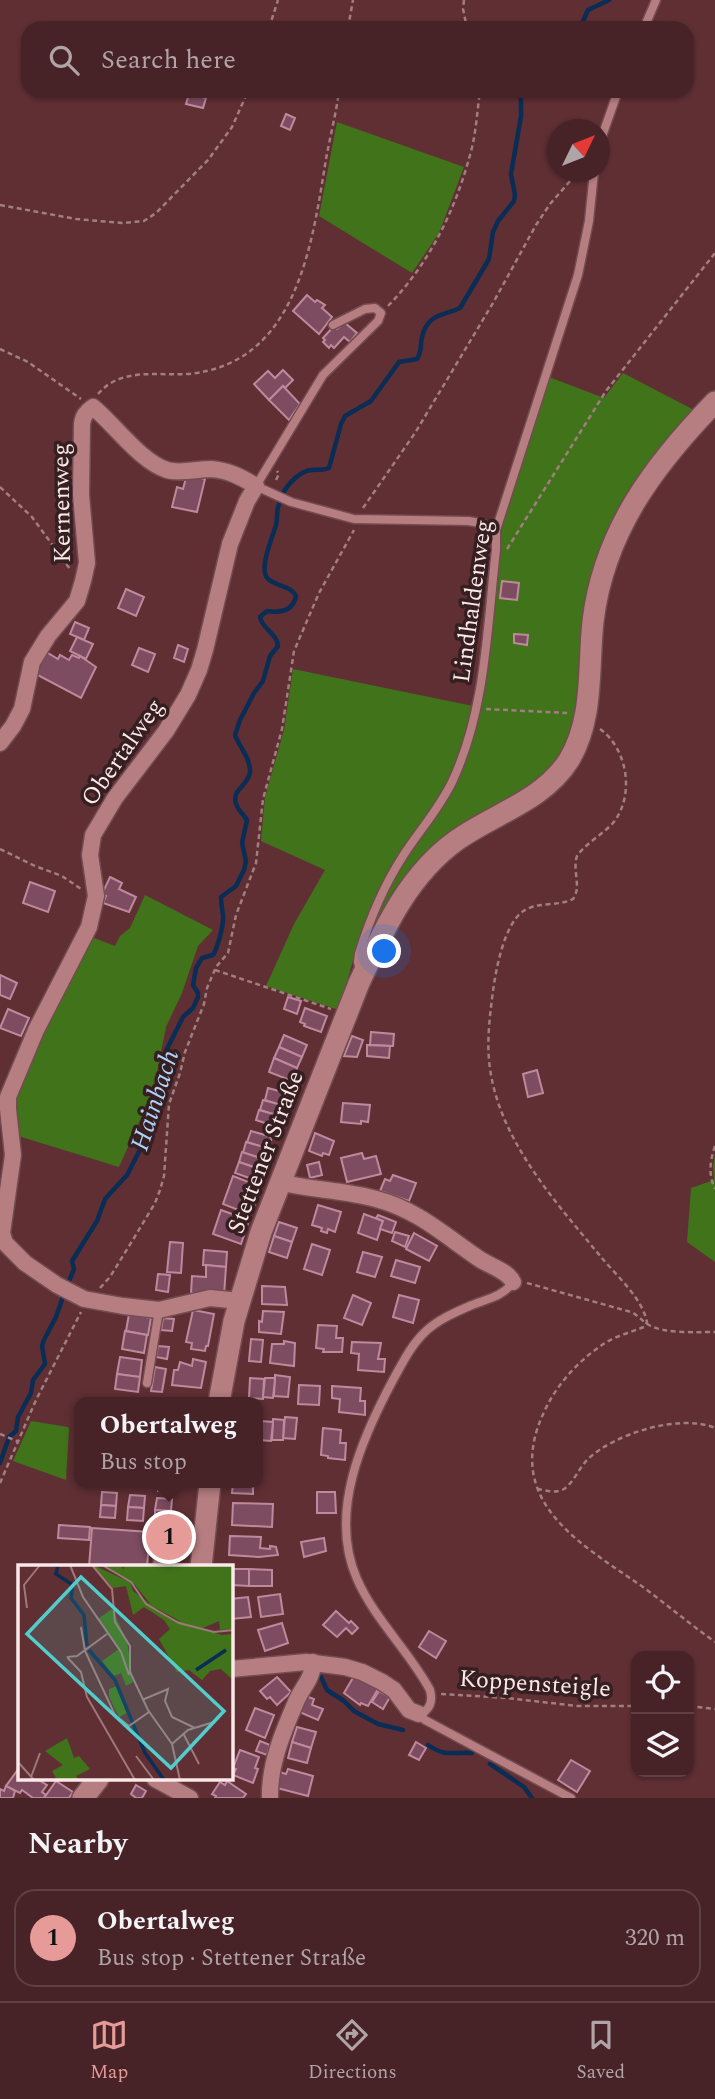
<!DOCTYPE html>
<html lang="en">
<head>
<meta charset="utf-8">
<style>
	body { margin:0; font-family:Spectral,serif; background:#512f33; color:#f1f3f6 }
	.controls { position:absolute; right:21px; bottom:21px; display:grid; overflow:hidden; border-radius:14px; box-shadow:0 2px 5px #0004 }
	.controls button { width:63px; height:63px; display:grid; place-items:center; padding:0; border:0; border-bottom:2px solid #5f4044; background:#472327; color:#f1f3f6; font:35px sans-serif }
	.compass { position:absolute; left:547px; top:119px; width:63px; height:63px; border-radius:50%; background:#472327; box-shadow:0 2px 5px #0004; rotate:47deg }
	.you { position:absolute; left:385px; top:952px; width:24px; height:24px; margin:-18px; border:5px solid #fff; border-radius:50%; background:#1a73e8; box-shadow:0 0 0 10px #1a73e833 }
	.badge { display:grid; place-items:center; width:46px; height:46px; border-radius:50%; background:#e69b98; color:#111; font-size:23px; font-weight:700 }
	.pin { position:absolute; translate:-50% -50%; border:4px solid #fff; box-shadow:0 2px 7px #0006 }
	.popup { position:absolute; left:74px; top:1397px; width:189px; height:91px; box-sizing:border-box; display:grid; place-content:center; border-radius:14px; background:#472327; filter:drop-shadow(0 2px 5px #0005); font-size:23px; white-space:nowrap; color:#b0a4a7 }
	.popup b { font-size:26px; color:#f1f3f6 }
	.popup::after { content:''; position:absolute; left:50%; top:100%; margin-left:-14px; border:14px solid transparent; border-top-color:#472327 }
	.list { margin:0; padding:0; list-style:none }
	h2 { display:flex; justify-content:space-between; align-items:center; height:91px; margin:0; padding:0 28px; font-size:30px }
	h2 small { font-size:23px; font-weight:400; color:#b0a4a7 }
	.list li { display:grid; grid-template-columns:46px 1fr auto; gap:21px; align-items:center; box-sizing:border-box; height:98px; margin:0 14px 14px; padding:0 14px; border:2px solid #5f4044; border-radius:21px }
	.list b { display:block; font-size:26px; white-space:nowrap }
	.list p { margin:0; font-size:23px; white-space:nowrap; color:#b0a4a7 }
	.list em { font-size:23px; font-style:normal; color:#b0a4a7 }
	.icon { flex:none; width:38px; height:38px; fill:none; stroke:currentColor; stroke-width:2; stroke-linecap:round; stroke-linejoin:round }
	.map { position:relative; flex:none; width:715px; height:1798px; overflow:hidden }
	.search { position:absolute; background:#472327; box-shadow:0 2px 5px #0004; left:21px; right:21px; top:21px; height:77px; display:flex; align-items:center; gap:18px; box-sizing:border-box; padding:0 24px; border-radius:21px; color:#b0a4a7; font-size:26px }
	.sheet { height:203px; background:#472327 }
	nav { display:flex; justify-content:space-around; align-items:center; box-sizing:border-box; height:98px; border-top:2px solid #5f4044; background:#472327; font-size:19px; color:#b0a4a7 }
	nav a { display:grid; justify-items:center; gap:4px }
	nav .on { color:#e69b98 }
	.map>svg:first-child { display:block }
</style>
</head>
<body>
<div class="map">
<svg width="715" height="1798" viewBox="0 0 715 1798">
	<rect width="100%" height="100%" fill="#5f2f34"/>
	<!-- green -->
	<g fill="#41731b">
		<path d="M337,122L464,167L439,233L412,273L319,216Z"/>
		<path d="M623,373L696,411L627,498L568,746L543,779L484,813L363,952L387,888L471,742L502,527L549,377L604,398Z"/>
		<path d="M293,669L473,706L466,735L444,791L378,890L354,957L339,1010L266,986L294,924L325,870L261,841L265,797L284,730Z"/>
		<path d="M145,895L213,930L198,946L182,993L166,1027L156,1077L145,1109L119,1167L15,1135L11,1098L89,936L115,946L120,936L130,928Z"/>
		<path d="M715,1154V1262L687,1242L691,1188L714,1180L713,1166Z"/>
		<path d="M31,1421L68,1427L69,1429L66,1480L13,1461Z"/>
	</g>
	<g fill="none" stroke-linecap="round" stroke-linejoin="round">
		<!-- stream -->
		<g stroke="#092d55" stroke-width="4.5">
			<path d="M580,28L588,10L609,0"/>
			<path d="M283,493C288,484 300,471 311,470C318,469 322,471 329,468L341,424L345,416L371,401L399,362L417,359C422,351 420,346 422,337C428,313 443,316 460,308L489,259L493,232L498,221L514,201L515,195L511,174L521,116V91"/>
			<path d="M67,1286L74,1269L72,1261L97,1221L105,1199L127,1175L146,1138L153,1120L155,1108L153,1099L163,1076L166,1051L183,1017L193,1008L198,997V993L193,985L196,968L202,958L213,955C218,947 224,924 223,915C222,908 221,904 221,897L236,886L244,870L246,861L242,843L247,820C244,815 239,811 237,806C229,790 249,786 250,772C251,759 239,746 235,735L240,720L254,693L263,681L270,656L278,646C277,633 262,629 260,617L267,611C280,613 293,611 296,596C290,585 277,587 268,579C258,569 273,536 276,525C278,517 276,511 279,504"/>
			<path d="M0,1463L9,1437L16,1431L18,1417L31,1393L33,1380L45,1364L42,1346L44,1340L56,1317L64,1294"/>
			<path d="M321,1677L327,1690L344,1701L354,1711L378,1724L403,1730"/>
			<path d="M428,1745C447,1758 453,1751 472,1753"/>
			<path d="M490,1764L524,1787L532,1798"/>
		</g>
	</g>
	<!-- building -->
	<g fill="#7d4c60" stroke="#be899d" stroke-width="2">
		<path d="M189,94L206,98L203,108L186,104Z"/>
		<path d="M286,114L295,118L290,130L281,126Z"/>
		<path d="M307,295L315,302L317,300L325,305L322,308L332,317L319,334L293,311Z"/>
		<path d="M345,323L357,333L350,342L344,337L334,348L331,345L329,348L323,342L325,340L323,338L334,326L337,329Z"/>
		<path d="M283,370L293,380L285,388L283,386L269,400L254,384L268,371L275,378Z"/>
		<path d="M283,386L300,404L289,420L269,400Z"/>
		<path d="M187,474L205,479L197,512L172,507L177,487L183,489Z"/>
		<path d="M502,581L519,583L517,600L500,598Z"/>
		<path d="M126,589L144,597L136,616L118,608Z"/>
		<path d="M75,622L89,628L84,640L70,634Z"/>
		<path d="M514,634L528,635L527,645L514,643Z"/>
		<path d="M77,637L93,644L86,659L70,651Z"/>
		<path d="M178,645L188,649L184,662L174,658Z"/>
		<path d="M139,648L155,654L148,672L132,665Z"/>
		<path d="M43,650L58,659L60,655L69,660L72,655L79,658L80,656L96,667L81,698L32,672Z"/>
		<path d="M110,877L122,883L119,889L136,897L129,912L103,903L106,896L102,894Z"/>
		<path d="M30,882L55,891L48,912L23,903Z"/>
		<path d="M0,975L17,983L10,999L0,995Z"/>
		<path d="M288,997L301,1001L297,1014L284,1009Z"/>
		<path d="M305,1008L327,1016L321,1032L304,1026L305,1024L300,1022Z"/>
		<path d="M8,1009L29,1018L21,1036L0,1028Z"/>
		<path d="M371,1032L394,1034L393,1046L370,1045Z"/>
		<path d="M284,1035L307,1045L302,1057L279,1047Z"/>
		<path d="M352,1036L363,1040L357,1057L344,1056Z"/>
		<path d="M367,1045L390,1046L389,1058L367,1056Z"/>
		<path d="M279,1047L302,1057L297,1068L274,1058Z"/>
		<path d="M274,1058L297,1068L292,1081L269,1072Z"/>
		<path d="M537,1070L543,1093L528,1097L523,1074Z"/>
		<path d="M268,1088L290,1094L286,1107L265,1100Z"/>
		<path d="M263,1100L285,1106L282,1117L260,1110Z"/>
		<path d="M343,1103L370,1105L368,1122L361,1121V1124L341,1122Z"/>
		<path d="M259,1110L280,1116L277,1127L256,1120Z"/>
		<path d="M251,1131L272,1137L269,1149L247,1142Z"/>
		<path d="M315,1133L334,1141L329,1155L323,1153L322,1156L309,1151Z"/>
		<path d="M246,1142L267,1148L264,1159L243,1153Z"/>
		<path d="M242,1152L263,1159L260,1169L239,1162Z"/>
		<path d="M362,1153L364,1159L376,1156L381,1174L347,1182L341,1158Z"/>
		<path d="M239,1162L259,1169L255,1180L235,1173Z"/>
		<path d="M319,1162L322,1175L310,1178L307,1165Z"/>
		<path d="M393,1175L416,1183L409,1201L380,1191L385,1179L390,1181Z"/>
		<path d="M233,1176L261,1187L251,1215L223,1204Z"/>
		<path d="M318,1205L341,1212L335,1232L328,1229L327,1233L321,1231L322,1228L312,1225Z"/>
		<path d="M221,1210L249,1220L241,1244L213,1234Z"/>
		<path d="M364,1214L383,1221L377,1240L358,1233Z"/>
		<path d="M378,1215L396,1222L392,1233L380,1229L383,1221L376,1218Z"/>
		<path d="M279,1222L297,1228L292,1242L274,1236Z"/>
		<path d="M395,1232L409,1236L405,1247L392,1241Z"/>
		<path d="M414,1233L437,1246L429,1261L406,1249Z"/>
		<path d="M274,1236L292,1242L287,1258L269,1252Z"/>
		<path d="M170,1242L183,1243L181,1273L167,1272Z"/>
		<path d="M312,1244L330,1250L322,1275L304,1269Z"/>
		<path d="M204,1250L227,1252L226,1267L203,1265Z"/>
		<path d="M363,1252L382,1257L375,1277L357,1272Z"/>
		<path d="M396,1260L420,1267L415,1283L391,1276Z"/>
		<path d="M206,1265L226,1267L224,1295L191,1293L192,1276L206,1277Z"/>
		<path d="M158,1274L170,1275L168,1292L156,1290Z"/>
		<path d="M262,1286L285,1287L287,1305L262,1304Z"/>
		<path d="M353,1295L371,1303L362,1325L344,1318Z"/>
		<path d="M399,1295L419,1300L413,1323L393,1317Z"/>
		<path d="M193,1310L214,1314L208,1346H206L205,1351L191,1349L192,1343L186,1342Z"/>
		<path d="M263,1311L284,1312L281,1334L259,1332V1321L262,1322Z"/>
		<path d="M129,1314L151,1318L148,1335L126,1331Z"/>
		<path d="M163,1318L174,1319L172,1331L161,1330Z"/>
		<path d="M318,1325L337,1326L336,1338H343L342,1352H323L324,1349L316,1348Z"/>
		<path d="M125,1331L147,1335L144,1353L122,1349Z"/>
		<path d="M251,1339L263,1340L261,1362L249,1361Z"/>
		<path d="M284,1341L295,1343L294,1366L270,1363L272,1344H284Z"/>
		<path d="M352,1342L381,1343L378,1359H385L384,1372L358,1370L359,1354L351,1353Z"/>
		<path d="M158,1346L169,1347L167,1359L156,1357Z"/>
		<path d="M120,1357L142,1360L140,1377L117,1374Z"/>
		<path d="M193,1359L206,1362L201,1388L172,1385L174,1370H178L180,1362L192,1366Z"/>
		<path d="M155,1367L166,1369L162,1392L151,1391Z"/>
		<path d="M117,1374L140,1377L138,1392L115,1389Z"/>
		<path d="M275,1375L290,1377L288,1397L274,1396Z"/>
		<path d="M250,1378L264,1379L263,1399L249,1398Z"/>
		<path d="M265,1378H275L273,1398L263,1397Z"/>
		<path d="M299,1385L320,1386L319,1405L298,1404Z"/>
		<path d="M332,1386L361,1388L360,1401H365V1415L339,1412L340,1399L332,1398Z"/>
		<path d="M285,1417L297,1418L295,1439L283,1438Z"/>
		<path d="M273,1419L284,1420L283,1440H272Z"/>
		<path d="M261,1421L273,1422L271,1441L260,1440Z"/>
		<path d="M323,1428L341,1430L340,1443H346L345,1460L328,1458V1456L321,1455Z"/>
		<path d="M158,1483H174L173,1492L158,1491Z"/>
		<path d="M233,1483H253V1494L232,1493Z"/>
		<path d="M102,1492L117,1493L116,1506L101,1505Z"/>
		<path d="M317,1492H335L336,1513H317Z"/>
		<path d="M130,1495L145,1496L144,1508L128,1507Z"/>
		<path d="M157,1498L172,1499L171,1511L155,1510Z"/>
		<path d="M233,1503L273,1504L272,1527L232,1525Z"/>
		<path d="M101,1505L116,1506L115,1518L100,1517Z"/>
		<path d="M128,1507L144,1508L143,1521L127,1520Z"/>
		<path d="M155,1510L171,1511L170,1524L155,1522Z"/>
		<path d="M59,1525L90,1527L89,1540L58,1538Z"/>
		<path d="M92,1528L150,1532L147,1567H89Z"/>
		<path d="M230,1536L261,1537L260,1548L270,1549V1546L276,1547L278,1555L259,1557L229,1555Z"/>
		<path d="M324,1538L326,1551L304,1557L301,1542Z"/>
		<path d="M231,1569H249V1586L231,1585Z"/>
		<path d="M249,1569L272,1570V1586H249Z"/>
		<path d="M280,1594L283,1614L261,1617L258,1597Z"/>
		<path d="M248,1597L251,1617L231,1619V1599Z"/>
		<path d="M336,1611L349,1623L351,1621L358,1628L352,1634L346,1628L337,1637L323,1625Z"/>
		<path d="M282,1623L288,1643L265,1651L258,1630Z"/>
		<path d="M429,1631L446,1641L436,1658L419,1647Z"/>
		<path d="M354,1676L378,1689L368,1706L361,1703L360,1705L344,1693Z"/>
		<path d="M277,1677L291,1692L277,1705L270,1697L267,1699L260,1691Z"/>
		<path d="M379,1691L390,1697L383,1709L372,1702Z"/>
		<path d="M303,1695L314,1699L312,1705L323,1709L318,1720L297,1711Z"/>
		<path d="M255,1708L274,1715L265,1738L246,1730Z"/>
		<path d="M297,1727L316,1732L311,1748L292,1742Z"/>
		<path d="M260,1741L270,1745L267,1755L256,1751Z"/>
		<path d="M292,1742L311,1748L307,1763L288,1758Z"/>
		<path d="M416,1742L426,1748L419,1760L409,1755Z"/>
		<path d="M240,1750L259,1757L255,1768L258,1769L253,1783L233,1775L236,1769L233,1768Z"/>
		<path d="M571,1760L590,1771L577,1792L558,1780Z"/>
		<path d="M19,1768V1779H37L47,1785L42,1792L46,1795L44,1798H33L22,1790L20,1793L6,1786Z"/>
		<path d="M288,1769L313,1776L308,1796L277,1788L280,1772L286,1774Z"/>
		<path d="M56,1781L73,1792L69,1798H44Z"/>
		<path d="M227,1781L246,1794L243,1798H215L216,1796L212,1794L220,1782L225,1785Z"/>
		<path d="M136,1785L146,1791L142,1798H136L131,1794Z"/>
		<path d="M6,1786L15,1791L13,1798H0V1789L4,1791Z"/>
	</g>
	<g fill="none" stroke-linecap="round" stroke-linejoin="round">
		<defs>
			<g id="lane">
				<path d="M644,28L656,0"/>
				<path d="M600,142L618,91"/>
				<path d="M333,325L365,309L375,308L381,313L378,321L323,375L256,486L291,502L354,519L468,521L481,523L496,530"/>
				<path d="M360,970L358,962L359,954C370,918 383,887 403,856C419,831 440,808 453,780C486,708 487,627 496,550V530L578,275L589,221L594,172"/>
				<path d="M513,1282C504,1296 487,1299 472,1305C456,1312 439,1319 426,1331C411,1345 403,1362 393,1380C362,1438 328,1513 357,1579C375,1620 409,1651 430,1690C433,1701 430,1711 419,1714L425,1720L571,1798"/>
				<path d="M147,1383L159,1310"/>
				<path d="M157,1567L160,1542L163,1538L204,1539"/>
			</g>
			<g id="street">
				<path d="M0,743L13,726L22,709L32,662L48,636L77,601L83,581L87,563L81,495L82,424C83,416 86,412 93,407C115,425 141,462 167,470C181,474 196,469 211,469C228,470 241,477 256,486L247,501L230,544L205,650L199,670L188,695L166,731L115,798L93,835L90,855L96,896L89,927L36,1030L8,1097V1109L13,1155L2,1233L5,1243L25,1263L57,1285L84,1299L123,1306L159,1310L210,1298L240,1301"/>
				<path d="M279,1182C311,1190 344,1190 376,1199C418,1210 444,1235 478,1258C489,1266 507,1270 513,1282"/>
				<path d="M231,1669L306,1662L345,1667L362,1672L382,1682L394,1690L409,1710L419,1714"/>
				<path d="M155,1779L190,1798"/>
				<path d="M270,1798C269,1765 283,1732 296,1702C302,1687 313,1679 313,1662"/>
			</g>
			<g id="secondary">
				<path d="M219,1402L234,1321L261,1232L359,983C384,929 408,875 457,840C495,813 543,801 569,760C594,719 588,667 593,621C604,531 654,465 715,402"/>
				<path d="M201,1567L210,1483"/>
				<path d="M83,1798L98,1779"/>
			</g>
		</defs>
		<!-- lane casing -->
		<use href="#lane" stroke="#724c50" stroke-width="11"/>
		<!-- street casing -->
		<use href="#street" stroke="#724c50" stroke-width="19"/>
		<!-- secondary casing -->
		<use href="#secondary" stroke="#724c50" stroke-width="24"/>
		<!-- path -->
		<g stroke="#a17e80" stroke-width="2.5" stroke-dasharray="5 3.5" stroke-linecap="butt">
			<path d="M464,0L463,9L467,28"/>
			<path d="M269,28L278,0"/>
			<path d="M348,28L353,0"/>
			<path d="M0,205L76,219L122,223L144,221L156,213L208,160L232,127L248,91"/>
			<path d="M388,306C429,264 455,211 470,155C476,135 477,112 480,91"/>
			<path d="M0,349L28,362L81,399"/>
			<path d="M98,394C121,367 156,376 188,374C297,364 312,245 326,159C330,137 336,114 339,91"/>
			<path d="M276,480L279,474L277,471"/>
			<path d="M0,487L32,517L70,569"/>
			<path d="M363,508L415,433L493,303L536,225L550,204L578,172"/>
			<path d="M507,549L606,391L715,253"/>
			<path d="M486,709L567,713"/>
			<path d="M600,729C628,749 635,796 613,823C602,835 586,843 577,856C572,871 582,887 573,899C558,907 536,901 522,912C504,926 496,969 493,991C490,1014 487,1038 489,1060C496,1137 554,1200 601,1257C617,1276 642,1298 647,1322L644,1327C631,1332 616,1336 605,1343C580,1359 557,1384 545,1410C501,1500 579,1543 643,1587C667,1605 690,1624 715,1642"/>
			<path d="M0,849L35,866L62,876L81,889"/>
			<path d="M215,970L331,1009"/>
			<path d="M715,1146C710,1161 708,1174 715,1189"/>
			<path d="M527,1283L631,1312C638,1315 642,1321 649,1325C664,1334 698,1332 715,1332"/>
			<path d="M100,1288L110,1277L134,1238L155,1203L160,1190L164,1176L169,1104L180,1073L185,1052L204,1004L207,988L216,967L228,953L236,915L256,863L263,799L282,729L294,651L319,593L354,530"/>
			<path d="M0,1434L19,1442"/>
			<path d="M0,1483L36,1400L81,1312"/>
			<path d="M537,1489C546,1490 555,1494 564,1489C574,1482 579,1468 588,1459C614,1434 680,1413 715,1428"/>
			<path d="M441,1694L507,1698L577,1706H636"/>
			<path d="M689,1706L715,1709"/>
		</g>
		<!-- lane -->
		<use href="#lane" stroke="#b67e81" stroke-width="8"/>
		<!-- street -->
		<use href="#street" stroke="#b67e81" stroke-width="16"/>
		<!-- secondary -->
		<use href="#secondary" stroke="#b67e81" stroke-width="21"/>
	</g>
	<g text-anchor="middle" stroke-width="7" stroke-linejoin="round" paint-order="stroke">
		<!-- street labels -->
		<g font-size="24" fill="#fbe8e8" stroke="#361f21">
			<text transform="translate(61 503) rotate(-91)" y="8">Kernenweg</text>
			<text transform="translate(472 601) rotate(-82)" y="8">Lindhaldenweg</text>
			<text transform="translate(122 752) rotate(-55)" y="8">Obertalweg</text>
			<text transform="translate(265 1152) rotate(-69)" y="8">Stettener Straße</text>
			<text transform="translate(535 1683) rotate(4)" y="8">Koppensteigle</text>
		</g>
		<!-- water labels -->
		<g font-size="26" font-style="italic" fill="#b0d1fa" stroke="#361f21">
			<text transform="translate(154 1100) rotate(-72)" y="9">Hainbach</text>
		</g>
	</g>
	<!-- overview -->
	<g transform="translate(18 1565)">
		<rect width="215" height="215" fill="#5f2f34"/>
		<path d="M75,0L112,17L115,26L149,52L204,70L215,69V115L203,104L192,106L184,115L171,105L159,107L141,74L152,64L146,55L126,42L115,50L108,21L95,23ZM85,0H104L105,5L107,0H215V64L202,65L201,56L185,63L173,62L134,41L117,20ZM94,44L109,76L115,117L108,121L103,108L96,111L84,96L101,84L80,54ZM99,121L111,147L101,152L91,132V124ZM49,173L56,193L61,191L72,204L58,211L61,215H39L34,206L45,200L27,186Z" fill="#41731b"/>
		<path fill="none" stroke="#092d55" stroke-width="3.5" d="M40,0L38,9L55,20L53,33L66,50L69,81M71,85L97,115L127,188L146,215M178,105L208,85"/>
		<path fill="none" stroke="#9d797c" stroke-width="2" d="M52,0L65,32L103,87L111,110M74,0L94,24L97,57L112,81V107L130,145L154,179L162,215M84,0L113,17L128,39L161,58L196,67L216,65M9,43L6,20L22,0M63,62L67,86L97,150L111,161L131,147M49,92L63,107L69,132L117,215M49,92L59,91L89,69M124,135L150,124L147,136L154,152L177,163M165,168L181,199M154,179L170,165L196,157M118,191L136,215M0,197L16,215M13,212L22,188"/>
		<path fill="#52cdcc" fill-opacity="0.15" stroke="#52cdcc" stroke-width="3.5" d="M63,12L206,146L153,203L9,69Z"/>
		<rect width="215" height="215" fill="none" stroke="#fbe8e8" stroke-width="3.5"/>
	</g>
</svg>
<div class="controls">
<button><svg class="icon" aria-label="locate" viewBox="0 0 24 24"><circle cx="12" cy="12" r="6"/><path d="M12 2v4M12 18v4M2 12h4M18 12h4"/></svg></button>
<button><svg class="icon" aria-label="layers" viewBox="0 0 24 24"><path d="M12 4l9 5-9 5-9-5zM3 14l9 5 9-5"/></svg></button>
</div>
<svg class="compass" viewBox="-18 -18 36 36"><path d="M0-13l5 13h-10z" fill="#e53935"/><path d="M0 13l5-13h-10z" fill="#b0a4a7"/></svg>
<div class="you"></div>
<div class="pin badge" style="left:169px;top:1537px">1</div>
<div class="popup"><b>Obertalweg</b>Bus stop</div>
<div class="search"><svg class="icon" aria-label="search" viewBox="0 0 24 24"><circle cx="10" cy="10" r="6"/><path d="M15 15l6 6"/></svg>Search here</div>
</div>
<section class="sheet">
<h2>Nearby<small></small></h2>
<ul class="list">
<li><span class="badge">1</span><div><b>Obertalweg</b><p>Bus stop · Stettener Straße</p></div><em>320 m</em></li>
</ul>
</section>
<nav>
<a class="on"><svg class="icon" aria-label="map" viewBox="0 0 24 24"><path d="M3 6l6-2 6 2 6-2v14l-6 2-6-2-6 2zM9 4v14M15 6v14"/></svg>Map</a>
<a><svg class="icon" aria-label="directions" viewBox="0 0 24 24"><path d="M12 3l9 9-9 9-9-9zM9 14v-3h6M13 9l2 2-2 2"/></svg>Directions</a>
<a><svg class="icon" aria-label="saved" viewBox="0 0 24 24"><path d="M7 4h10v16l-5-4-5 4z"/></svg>Saved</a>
</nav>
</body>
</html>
